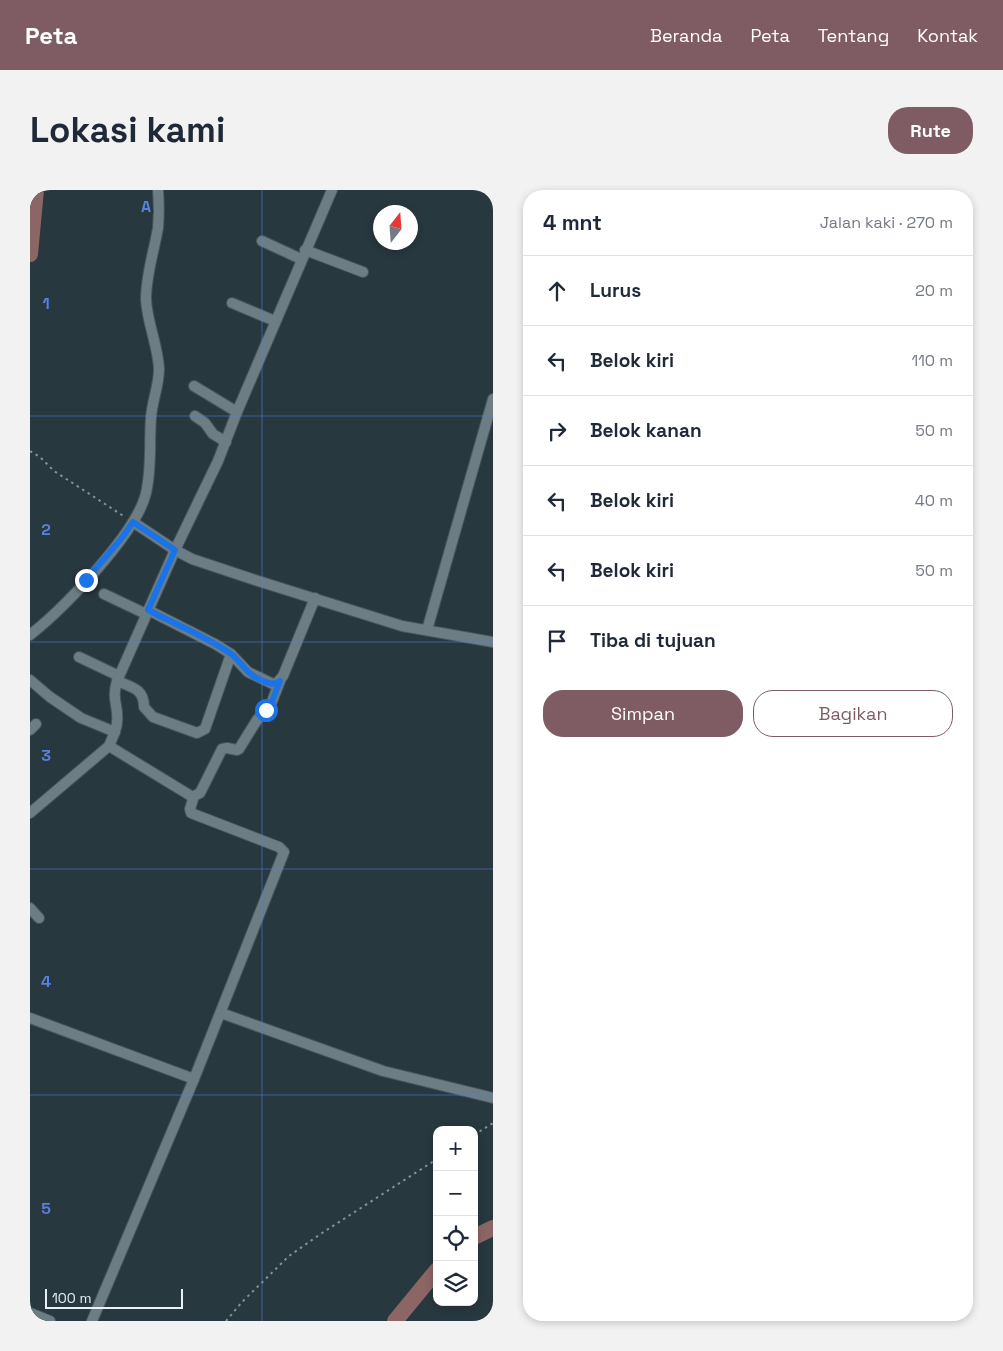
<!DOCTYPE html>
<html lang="id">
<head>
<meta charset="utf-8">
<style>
	body { margin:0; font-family:"Space Grotesk",sans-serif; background:#f2f2f3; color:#1f2937 }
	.controls { position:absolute; right:15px; bottom:15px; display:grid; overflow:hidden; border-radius:10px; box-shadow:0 2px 8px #0003 }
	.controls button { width:45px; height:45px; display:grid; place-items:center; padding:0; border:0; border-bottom:1px solid #e0e1e3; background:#fff; color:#1f2937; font:25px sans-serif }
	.compass { position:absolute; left:343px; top:15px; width:45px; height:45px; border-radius:50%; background:#fff; box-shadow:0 2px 8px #0003; rotate:17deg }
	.scale { position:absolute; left:15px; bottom:12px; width:138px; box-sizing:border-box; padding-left:5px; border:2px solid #e7f1f6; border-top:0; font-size:14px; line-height:18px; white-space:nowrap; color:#e7f1f6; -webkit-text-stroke:4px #28383f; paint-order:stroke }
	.stop { position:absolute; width:15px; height:15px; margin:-11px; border:4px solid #1a73e8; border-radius:50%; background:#fff }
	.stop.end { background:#1a73e8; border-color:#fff; box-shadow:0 1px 5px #0008 }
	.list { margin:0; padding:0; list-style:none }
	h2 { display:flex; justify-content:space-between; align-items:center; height:65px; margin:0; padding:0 20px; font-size:21px }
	h2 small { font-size:16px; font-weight:400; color:#747a83 }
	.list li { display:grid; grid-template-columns:32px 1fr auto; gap:15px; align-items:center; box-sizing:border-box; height:70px; padding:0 20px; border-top:1px solid #e0e1e3 }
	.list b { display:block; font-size:19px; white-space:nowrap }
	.list em { font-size:16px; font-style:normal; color:#747a83 }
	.actions { display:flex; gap:10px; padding:15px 20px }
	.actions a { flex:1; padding:11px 0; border:1px solid #7f5c63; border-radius:20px; text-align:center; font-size:18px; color:#7f5c63 }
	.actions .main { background:#7f5c63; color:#fff }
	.icon { flex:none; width:28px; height:28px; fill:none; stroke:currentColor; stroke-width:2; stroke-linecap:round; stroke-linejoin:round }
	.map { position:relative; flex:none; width:463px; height:1131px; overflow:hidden; border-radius:20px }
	header { display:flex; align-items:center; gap:30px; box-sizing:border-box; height:70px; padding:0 25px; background:#7f5c63; color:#fff }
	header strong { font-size:24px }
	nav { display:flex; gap:28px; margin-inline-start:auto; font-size:18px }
	.intro { display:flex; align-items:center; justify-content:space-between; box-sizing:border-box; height:120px; padding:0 30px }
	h1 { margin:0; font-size:35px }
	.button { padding:12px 22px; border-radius:20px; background:#7f5c63; color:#fff; font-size:18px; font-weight:700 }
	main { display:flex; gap:30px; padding:0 30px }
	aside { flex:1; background:#fff; border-radius:20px; box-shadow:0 2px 8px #0003 }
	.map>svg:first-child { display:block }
</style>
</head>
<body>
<header>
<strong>Peta</strong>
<nav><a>Beranda</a><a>Peta</a><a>Tentang</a><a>Kontak</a></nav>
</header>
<div class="intro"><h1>Lokasi kami</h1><a class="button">Rute</a></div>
<main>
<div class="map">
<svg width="463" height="1131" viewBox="0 0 463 1131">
	<rect width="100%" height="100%" fill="#28383f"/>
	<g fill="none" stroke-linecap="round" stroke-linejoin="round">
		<!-- river -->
		<g stroke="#8c6665" stroke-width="16">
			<path d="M0,64L6,0"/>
			<path d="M444,1047L463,1038"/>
			<path d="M365,1131L407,1080"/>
		</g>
		<defs>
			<g id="minor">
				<path d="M302,0L207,222L188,271L145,360L162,369L225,390L372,436L463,452"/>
				<path d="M232,51L271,69"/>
				<path d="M275,60L333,82"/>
				<path d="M202,113L245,131"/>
				<path d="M164,196L207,222"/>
				<path d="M165,226L175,233L183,244L196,252"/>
				<path d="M74,404L116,424"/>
				<path d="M118,420L185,454L201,464L218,482L243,494L247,493L253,486L285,408"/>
				<path d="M397,440L463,209"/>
				<path d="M0,445C33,419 107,343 116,303C122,278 119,253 121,228C122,211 129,196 129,179C128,155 117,133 116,109C116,85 124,61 128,38C129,25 129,13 128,0"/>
				<path d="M49,467L89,486"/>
				<path d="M0,490L20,507L51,528L85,542"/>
				<path d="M87,491C102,497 114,499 114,517L123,527L167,543L175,539L201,464"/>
				<path d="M0,540L6,534"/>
				<path d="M79,556L161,606L163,609L160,619L161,623L249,657L254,662L164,889"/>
				<path d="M162,607L170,603L192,559L197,558L207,560L209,559L227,530L241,514L250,491"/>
				<path d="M0,623L79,556C82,548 87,540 87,532C89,515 81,511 87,491L145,360L103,332"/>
				<path d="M0,718L9,728"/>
				<path d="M191,823L353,881L463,908"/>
				<path d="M0,828L164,889L62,1131"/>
				<path d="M0,1123L20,1131"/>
			</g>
		</defs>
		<!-- minor casing -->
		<use href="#minor" stroke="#47565c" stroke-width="12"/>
		<!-- path -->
		<g stroke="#859298" stroke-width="2" stroke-dasharray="2.5 4" stroke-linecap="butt">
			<path d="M0,261L10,267L24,281L95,327"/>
			<path d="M444,945L463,933"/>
			<path d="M196,1131L212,1112L259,1066L292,1043L407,969"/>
		</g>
		<!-- minor -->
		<use href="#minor" stroke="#6d7d84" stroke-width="10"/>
	</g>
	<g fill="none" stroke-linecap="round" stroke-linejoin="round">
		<!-- route -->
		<path stroke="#1a73e8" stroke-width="6" d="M56,390L91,349L103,332L145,360L118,420C145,434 175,446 200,463C210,470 214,481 225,487C233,491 243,497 250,491L241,514L236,520"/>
	</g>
	<!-- grid -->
	<path fill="none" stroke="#5a7fe1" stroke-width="1" stroke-opacity="0.55" d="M232,0V1131M0,226H463M0,452H463M0,679H463M0,905H463"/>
	<g font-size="16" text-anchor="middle" font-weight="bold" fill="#5a7fe1" stroke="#28383f" stroke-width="5" stroke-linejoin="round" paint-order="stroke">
		<text x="116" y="22">A</text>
		<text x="16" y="119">1</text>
		<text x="16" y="345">2</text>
		<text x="16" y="571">3</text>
		<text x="16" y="797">4</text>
		<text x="16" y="1024">5</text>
	</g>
</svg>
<div class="controls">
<button>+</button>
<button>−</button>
<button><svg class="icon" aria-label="locate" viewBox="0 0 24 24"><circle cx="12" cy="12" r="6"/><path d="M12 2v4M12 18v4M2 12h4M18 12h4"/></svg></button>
<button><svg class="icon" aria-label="layers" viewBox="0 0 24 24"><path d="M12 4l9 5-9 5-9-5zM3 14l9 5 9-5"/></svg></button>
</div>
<svg class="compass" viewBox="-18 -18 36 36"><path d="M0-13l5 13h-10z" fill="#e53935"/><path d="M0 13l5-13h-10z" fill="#747a83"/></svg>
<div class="scale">100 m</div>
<div class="stop" style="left:236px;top:520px"></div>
<div class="stop end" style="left:56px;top:390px"></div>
</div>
<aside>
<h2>4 mnt<small>Jalan kaki · 270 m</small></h2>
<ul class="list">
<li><svg class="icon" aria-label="ahead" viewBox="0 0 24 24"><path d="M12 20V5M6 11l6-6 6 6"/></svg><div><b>Lurus</b></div><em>20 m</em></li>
<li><svg class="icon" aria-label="left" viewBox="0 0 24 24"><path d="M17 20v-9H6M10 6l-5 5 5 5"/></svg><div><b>Belok kiri</b></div><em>110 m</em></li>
<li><svg class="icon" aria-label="right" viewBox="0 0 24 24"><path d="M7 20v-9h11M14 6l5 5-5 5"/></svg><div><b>Belok kanan</b></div><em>50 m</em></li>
<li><svg class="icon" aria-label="left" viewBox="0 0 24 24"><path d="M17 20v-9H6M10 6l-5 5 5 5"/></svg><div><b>Belok kiri</b></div><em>40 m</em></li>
<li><svg class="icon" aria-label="left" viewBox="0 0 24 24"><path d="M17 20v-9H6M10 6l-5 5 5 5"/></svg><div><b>Belok kiri</b></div><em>50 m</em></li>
<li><svg class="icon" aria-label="arrive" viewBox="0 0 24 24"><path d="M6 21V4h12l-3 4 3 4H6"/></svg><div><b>Tiba di tujuan</b></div></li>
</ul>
<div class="actions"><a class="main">Simpan</a><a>Bagikan</a></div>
</aside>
</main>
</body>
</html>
